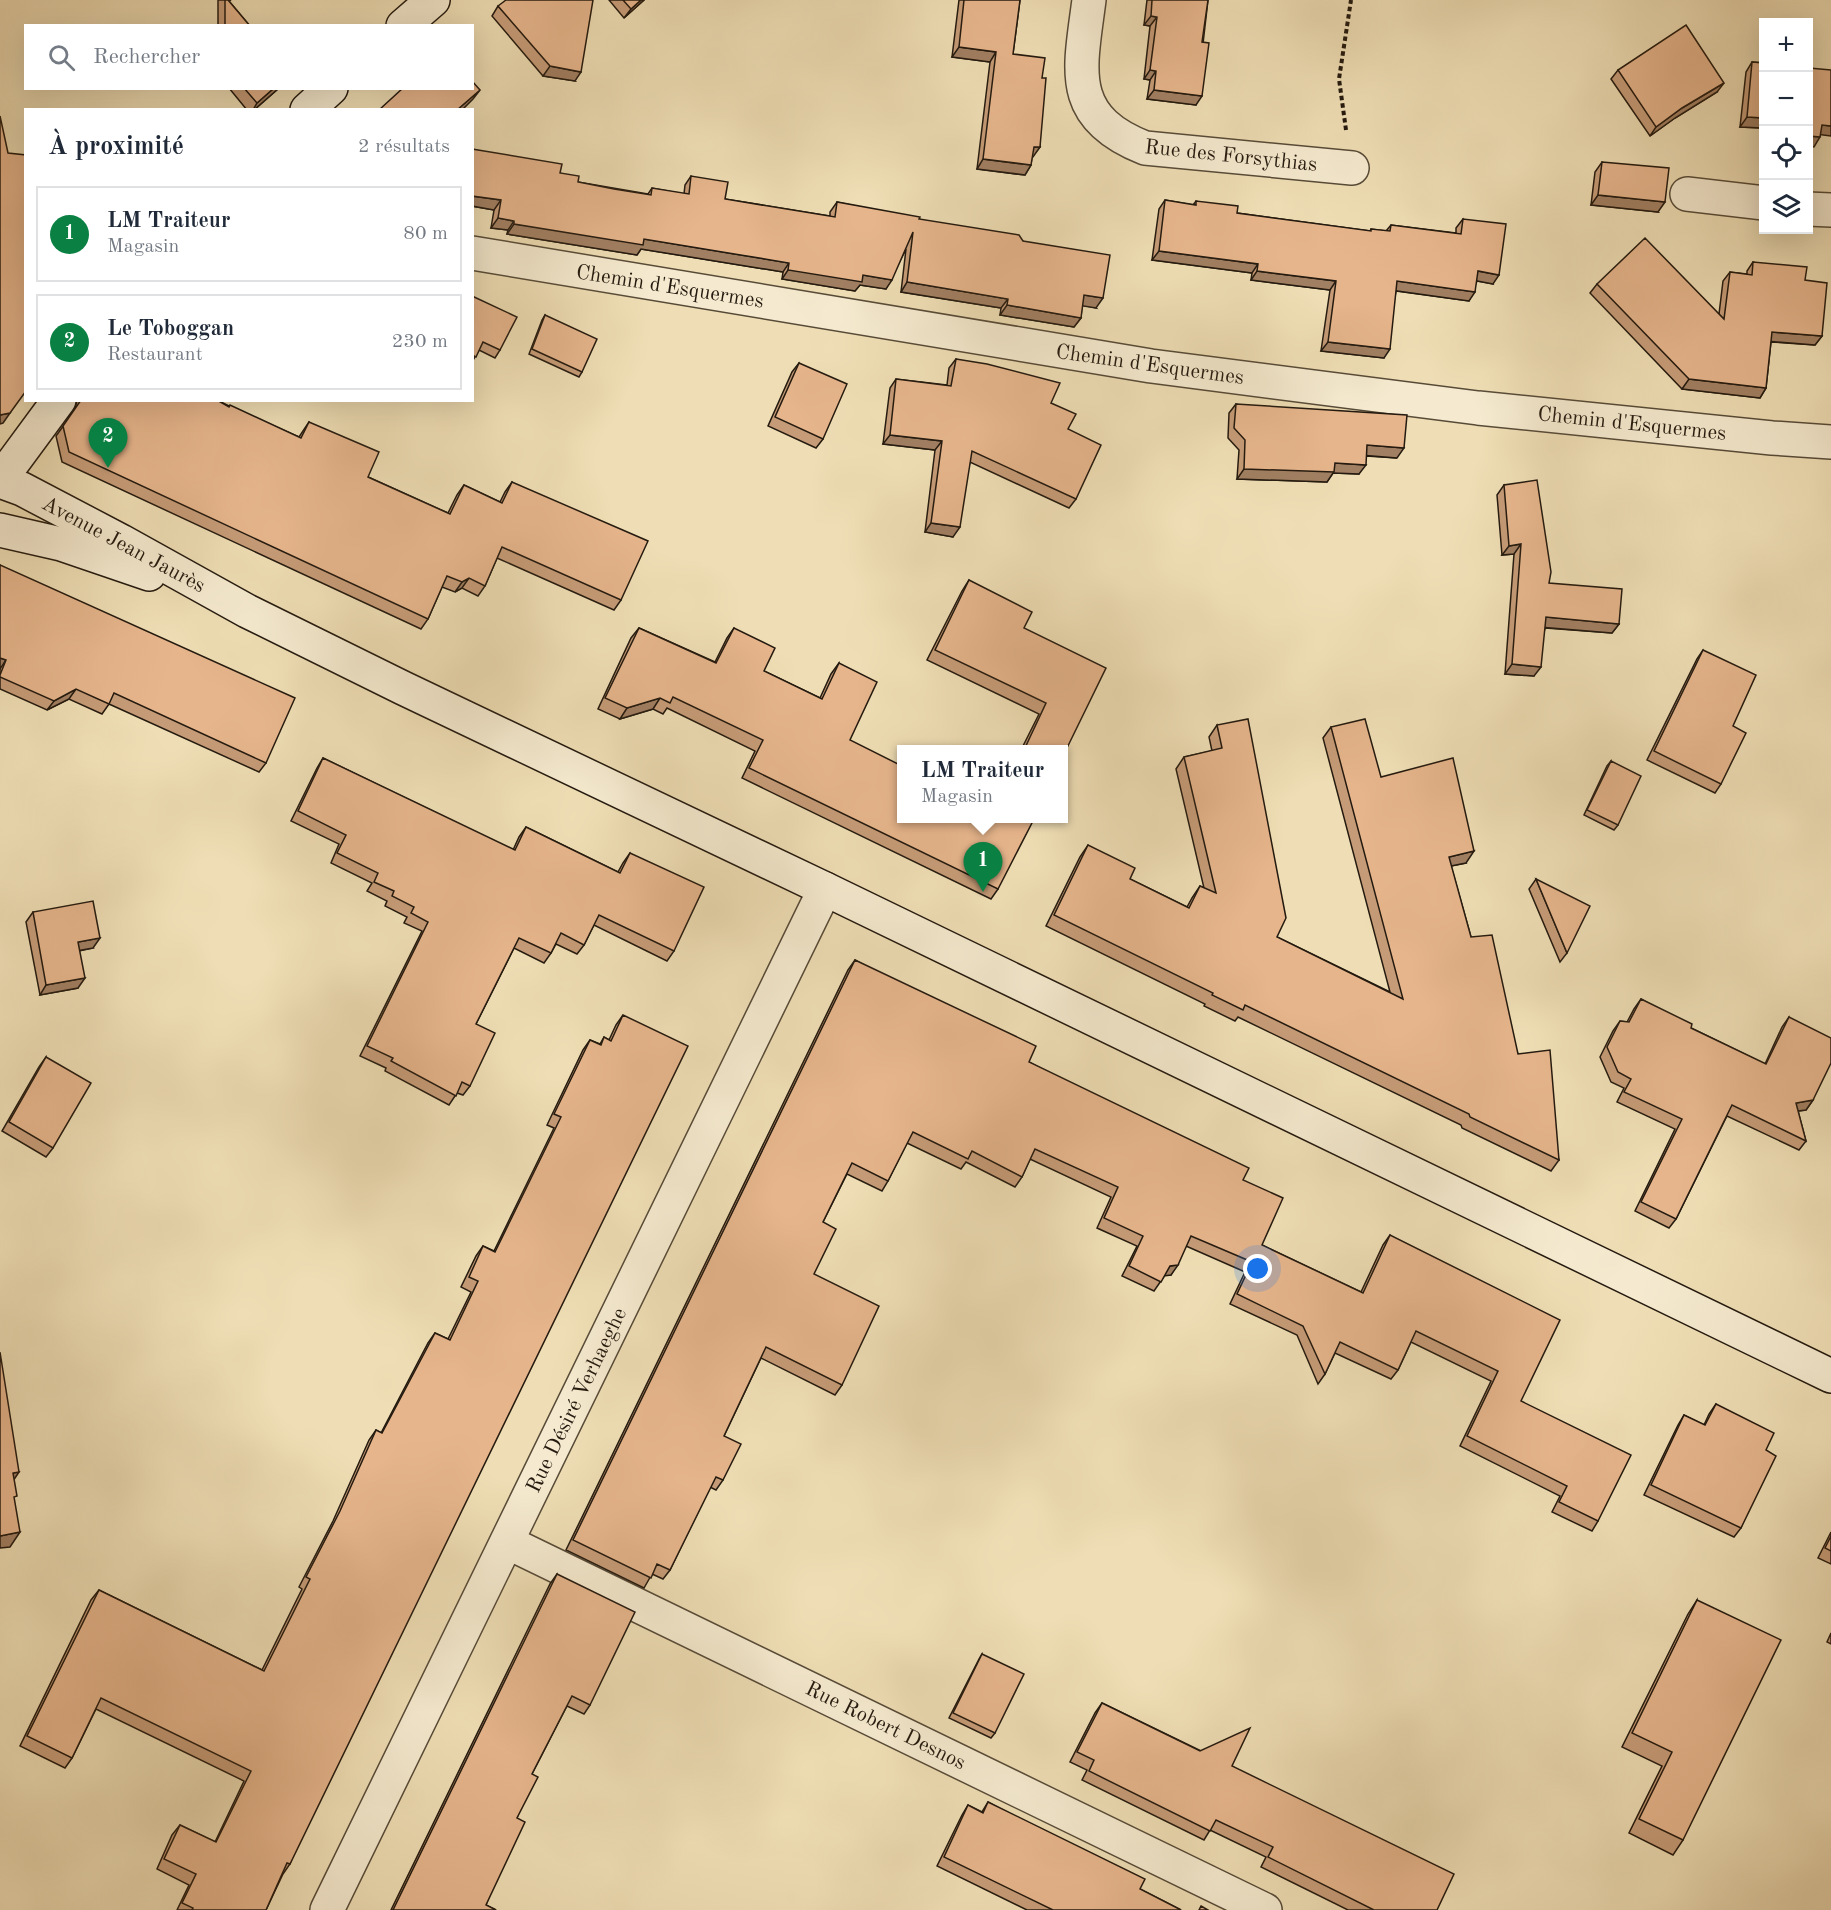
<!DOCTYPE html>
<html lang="fr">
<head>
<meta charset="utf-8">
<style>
	body { margin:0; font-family:"Old Standard TT",serif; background:#f6f6f7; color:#1f2937 }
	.controls { position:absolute; right:18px; top:18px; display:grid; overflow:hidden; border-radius:0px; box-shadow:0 6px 24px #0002 }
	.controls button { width:54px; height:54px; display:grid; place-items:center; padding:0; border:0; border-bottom:2px solid #e0e1e3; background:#fff; color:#1f2937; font:30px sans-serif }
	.you { position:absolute; left:1258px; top:1269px; width:21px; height:21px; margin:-15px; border:4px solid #fff; border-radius:50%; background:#1a73e8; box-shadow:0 0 0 9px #1a73e833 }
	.badge { display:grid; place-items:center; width:39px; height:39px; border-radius:50%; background:#0b8043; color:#fff; font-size:20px; font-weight:700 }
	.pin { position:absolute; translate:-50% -50px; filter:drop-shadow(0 2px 3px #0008) }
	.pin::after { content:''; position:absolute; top:32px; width:21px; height:18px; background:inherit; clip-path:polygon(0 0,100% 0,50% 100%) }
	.popup { position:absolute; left:897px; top:745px; width:171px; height:78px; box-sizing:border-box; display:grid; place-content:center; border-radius:0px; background:#fff; filter:drop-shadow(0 2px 4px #0005); font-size:20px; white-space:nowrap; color:#747a83 }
	.popup b { font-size:22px; color:#1f2937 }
	.popup::after { content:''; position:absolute; left:50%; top:100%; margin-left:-12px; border:12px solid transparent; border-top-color:#fff }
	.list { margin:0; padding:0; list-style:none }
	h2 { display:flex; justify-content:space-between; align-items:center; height:78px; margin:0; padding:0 24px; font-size:26px }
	h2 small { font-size:20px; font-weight:400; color:#747a83 }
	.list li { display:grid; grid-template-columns:39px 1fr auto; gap:18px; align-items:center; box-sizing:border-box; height:96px; margin:0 12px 12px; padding:0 12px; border:2px solid #e0e1e3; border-radius:0px }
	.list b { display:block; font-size:22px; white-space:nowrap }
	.list p { margin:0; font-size:20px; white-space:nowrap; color:#747a83 }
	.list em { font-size:20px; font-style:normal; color:#747a83 }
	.icon { flex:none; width:33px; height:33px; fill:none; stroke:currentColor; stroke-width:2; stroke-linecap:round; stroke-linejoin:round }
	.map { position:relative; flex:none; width:1831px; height:1910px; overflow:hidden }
	.search { position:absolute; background:#fff; box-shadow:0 6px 24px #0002; left:24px; top:24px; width:450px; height:66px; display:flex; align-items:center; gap:15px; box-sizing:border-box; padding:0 21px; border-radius:0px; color:#747a83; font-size:22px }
	.panel { position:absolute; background:#fff; box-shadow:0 6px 24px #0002; left:24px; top:108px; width:450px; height:294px; border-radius:0px }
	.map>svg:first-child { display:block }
</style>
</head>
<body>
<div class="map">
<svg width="1831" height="1910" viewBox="0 0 1831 1910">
	<rect width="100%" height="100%" fill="#efdeb5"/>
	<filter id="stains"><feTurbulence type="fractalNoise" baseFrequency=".00333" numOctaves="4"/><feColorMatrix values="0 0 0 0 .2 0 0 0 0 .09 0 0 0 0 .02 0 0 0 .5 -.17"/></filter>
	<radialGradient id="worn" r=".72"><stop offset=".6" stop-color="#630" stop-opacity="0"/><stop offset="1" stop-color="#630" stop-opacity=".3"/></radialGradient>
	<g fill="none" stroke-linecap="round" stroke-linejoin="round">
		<defs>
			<g id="street">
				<path d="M1089,0C1080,70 1066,117 1145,148L1352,168"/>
				<path d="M1687,194L1764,203"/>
				<path d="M1808,209L1831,210"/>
				<path d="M472,253L1151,366L1478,408L1772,438L1831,442"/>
				<path d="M507,1542L1265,1910"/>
				<path d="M327,1910L825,889"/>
			</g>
			<g id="secondary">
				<path d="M403,26L433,0"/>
				<path d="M307,110L331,88"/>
				<path d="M0,480L59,400"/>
				<path d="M0,481L22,489L121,541L247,611L403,688L825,889L1831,1376"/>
				<path d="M0,530L61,544L149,574"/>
			</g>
		</defs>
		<!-- street casing -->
		<use href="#street" stroke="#574b38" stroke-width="36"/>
		<!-- secondary casing -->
		<use href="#secondary" stroke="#241a0f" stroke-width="36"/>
		<!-- path -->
		<path stroke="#241a0f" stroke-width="4" stroke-dasharray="4.5 3" stroke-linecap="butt" d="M1346,130L1339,79L1351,0"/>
		<!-- street -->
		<use href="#street" stroke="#f5eacf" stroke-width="33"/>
		<!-- secondary -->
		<use href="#secondary" stroke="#f5eacf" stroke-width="33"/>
	</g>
	<!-- wall -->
	<g fill="#c69c78" stroke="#241a0f" stroke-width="1.5">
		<path d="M218,0H231L229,1L250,26H218Z"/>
		<path d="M609,0H644L624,18Z"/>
		<path d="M959,0H1020L1013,54L1042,78L1040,147L1032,157L1031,165L1025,175L977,169L990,62L952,57Z"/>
		<path d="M1147,0H1208L1196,105L1147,99L1150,80L1144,79L1150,26L1144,25Z"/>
		<path d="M498,6L575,81L543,76L492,16Z"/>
		<path d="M1752,62L1764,63V141H1761L1762,128L1740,127L1746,72Z"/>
		<path d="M1618,70L1717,92L1675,118L1650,136L1611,79Z"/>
		<path d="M229,88H279L254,110H247Z"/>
		<path d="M472,149L560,173L578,182L648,194L652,188L684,194L685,185L691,176L725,199L830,216V212L837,202L1023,241L1096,308L1082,305L1081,318L1074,327L1000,315L1001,308L901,292L906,249L886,289L860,285L855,291L782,279L783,272L641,249L637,255L507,234L508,230L491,228L494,210L472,206Z"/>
		<path d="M1602,162L1658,212L1591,205L1595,172Z"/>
		<path d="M1165,200L1193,205L1196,201L1237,213L1370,231L1371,229L1386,231L1391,225L1456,233V228L1463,219L1493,284L1477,281L1469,301L1396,291L1384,358L1321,351L1330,290L1251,280L1252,273L1152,260L1159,209Z"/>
		<path d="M1753,262L1805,280L1822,336L1815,345L1771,342L1766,388L1760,398L1682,389L1590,293L1597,284L1719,314L1723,281L1730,272L1747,274V271Z"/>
		<path d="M472,296L500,350L495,358L479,350L472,362Z"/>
		<path d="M545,315L582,372L579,377L529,354L542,320Z"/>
		<path d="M956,359L1051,403L1068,429L1076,499L1069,508L970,462L953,537L925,532L935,450L883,444L890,388L896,379L947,385L949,368Z"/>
		<path d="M799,363L823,439L816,448L768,426L792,372Z"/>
		<path d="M77,400H217L229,406L299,437L309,422L368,477L448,513L457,495L464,485L500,502L505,492L512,482L621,600L614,610L497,558L485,586L478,596L462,588L455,592L442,587L428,619L421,629L62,462L56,436L75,410Z"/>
		<path d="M1236,404L1397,458L1366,456L1359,474L1333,473L1327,482L1237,479L1239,450L1228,438L1229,413Z"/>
		<path d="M1504,485L1549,583L1619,624L1612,633L1545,628L1534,676L1505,674L1514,554L1502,555L1497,495Z"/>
		<path d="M0,565L266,763L259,772L109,704L102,714L69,699L47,710L0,689Z"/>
		<path d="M969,580L1024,628L1064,750H1021L1039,714L927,660L962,591Z"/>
		<path d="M639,628L715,662L727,638L734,628L764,671L820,698L831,674L839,663L850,740L998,889L991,899L742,778L755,751L667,708L663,714L653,709L620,719L598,709L631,638Z"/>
		<path d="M1703,650L1733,726L1721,784L1715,793L1647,760L1697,659Z"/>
		<path d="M1217,725L1277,937L1390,992L1323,738L1331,727L1466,863L1451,866L1471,937L1518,1054L1559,1160L1551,1171L1462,1128L1461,1125L1238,1017L1235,1021L1204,1006L1205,1004L1046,926L1080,857L1088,845L1130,879L1187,907L1192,898L1200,886L1204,888L1176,769L1184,757L1212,751L1209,737Z"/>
		<path d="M323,758L513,850L519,837L526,827L618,872L623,863L630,853L674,951L667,961L594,925L584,945L577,954L556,944L551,953L544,963L514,948L476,1024L470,1086L463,1095L457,1093L449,1105L385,1071L386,1068L360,1056L422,931L404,923L407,917L385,906L387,901L367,891L372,883L331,863L339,844L291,821L317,768Z"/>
		<path d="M1611,761L1618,825L1614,830L1584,815L1607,766Z"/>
		<path d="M1536,879L1567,953L1560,962L1529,889Z"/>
		<path d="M33,912L93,948L79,951L78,988L40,995L26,922Z"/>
		<path d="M855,960L1029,1062L1243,1180L1262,1245L1361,1292L1383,1245L1390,1235L1521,1401L1598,1521L1592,1531L1552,1512L1560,1496L1460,1446L1491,1381L1411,1342L1398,1370L1391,1379L1335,1353L1325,1374L1318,1384L1297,1335L1230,1304L1245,1272L1186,1246L1171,1275H1165L1154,1291L1122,1276L1137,1246L1097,1228L1111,1197L1030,1159L1022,1177L1015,1187L966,1162L961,1169L907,1143L888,1181L882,1191L847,1174L823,1222L814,1274L842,1385L835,1395L761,1358L724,1436L723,1480L716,1490L710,1487L670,1570L663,1579L652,1574L644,1588L566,1550L848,970Z"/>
		<path d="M1641,999L1691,1028L1765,1064L1782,1027L1789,1017L1813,1100L1806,1110L1798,1111L1806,1141L1799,1150L1727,1116L1676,1219L1669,1228L1635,1211L1675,1129L1617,1102L1624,1088L1611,1082L1600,1057L1613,1031L1620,1021L1627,1022L1634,1009Z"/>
		<path d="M623,1015L290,1864L283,1874L266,1910H177L189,1885L157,1869L172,1835L180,1825L215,1842L244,1781L96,1709L72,1758L65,1768L20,1746L91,1600L99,1590L262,1670L302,1589L299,1587L333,1521L369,1440L376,1430L381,1433L428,1343L435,1333L448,1339L471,1292L461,1287L476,1256L483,1246L494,1251L554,1128L547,1125L583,1050L590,1040L600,1044L604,1037L609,1040L616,1025Z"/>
		<path d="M46,1057L53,1148L46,1157L2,1131L39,1067Z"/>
		<path d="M1716,1404L1766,1450L1741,1528L1734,1537L1644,1495L1678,1425L1684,1415L1704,1425L1709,1414Z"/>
		<path d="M1831,1532V1564L1818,1558Z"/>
		<path d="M557,1574L590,1705L584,1714L567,1706L532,1774L517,1818L486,1905L496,1910H391L550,1584Z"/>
		<path d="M1697,1600L1683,1840L1673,1855L1629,1833L1662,1766L1622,1747L1688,1614Z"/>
		<path d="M1831,1633V1644L1827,1642Z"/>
		<path d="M982,1654L995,1733L991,1738L949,1718L979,1659Z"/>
		<path d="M1102,1703L1232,1766L1437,1910H1348L1261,1867L1266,1857L1210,1830L1204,1840L1082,1780L1087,1770L1070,1762L1095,1713Z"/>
		<path d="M988,1802L1140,1889L1181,1910H1027L937,1866L962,1815L968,1805L982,1812Z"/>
	</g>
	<!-- shaded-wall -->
	<g fill="#a17f62" stroke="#241a0f" stroke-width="1.5">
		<path d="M641,0H644L624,18L631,9Z"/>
		<path d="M1151,16L1157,17L1150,26L1144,25Z"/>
		<path d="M959,47L996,52L990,62L952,57Z"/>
		<path d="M550,66L581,72L575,81L543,76Z"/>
		<path d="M1150,70L1156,71L1150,80L1144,79Z"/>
		<path d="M1724,83L1717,92L1675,118L1650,136L1656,127L1682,108Z"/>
		<path d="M274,88H279L254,110H253L257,103Z"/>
		<path d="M480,90L473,99L462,110H457Z"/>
		<path d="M1154,90L1202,96L1196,105L1147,99Z"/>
		<path d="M1747,117L1764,118V126L1762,128L1740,127Z"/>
		<path d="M1822,125L1831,126V136L1815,134Z"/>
		<path d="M1809,136L1820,137L1814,147L1809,146Z"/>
		<path d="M1034,147H1040L1033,157L1027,156Z"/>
		<path d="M983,159L1031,165L1025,175L977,169Z"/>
		<path d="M1598,195L1665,202L1658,212L1591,205Z"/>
		<path d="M472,196L501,200L494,210L472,206Z"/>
		<path d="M498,218L514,221L508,230L491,228Z"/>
		<path d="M514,224L644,239L789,263L783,272L641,249L637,255L507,234Z"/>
		<path d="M1159,251L1258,264L1252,273L1152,260Z"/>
		<path d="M788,270L863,275L892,280L886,289L860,285L855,291L782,279Z"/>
		<path d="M1257,271L1336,281L1330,290L1251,280Z"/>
		<path d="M1478,271L1499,275L1493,284L1472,280Z"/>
		<path d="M1397,281L1475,292L1469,301L1390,290Z"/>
		<path d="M907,282L1008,299L1001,308L901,292Z"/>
		<path d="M1084,295L1103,298L1096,308L1077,305Z"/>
		<path d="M1007,305L1081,318L1074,327L1000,315Z"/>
		<path d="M1772,332L1822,336L1815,345L1765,341Z"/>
		<path d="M1328,342L1390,349L1384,358L1321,351Z"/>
		<path d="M1689,379L1766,388L1760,398L1682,389Z"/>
		<path d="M10,413L3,423L0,424V415Z"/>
		<path d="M890,435L942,441L935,450L883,444Z"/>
		<path d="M1367,445L1404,448L1397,458L1360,455Z"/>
		<path d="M1335,463L1366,465L1359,474L1333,473L1327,482L1237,479L1244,469Z"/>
		<path d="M931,523L960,527L953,537L925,532Z"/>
		<path d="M1521,544L1514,554L1502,555L1509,546Z"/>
		<path d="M469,578L462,588L455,592L462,582Z"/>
		<path d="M1546,617L1619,624L1612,633L1539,627Z"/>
		<path d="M0,658L6,660L0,669Z"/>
		<path d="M1512,664L1541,667L1534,676L1505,674Z"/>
		<path d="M76,689L69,699L47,710L54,701Z"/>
		<path d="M660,698L653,709L620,719L627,708Z"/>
		<path d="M1474,851L1466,863L1441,868L1449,857Z"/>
		<path d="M100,938L93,948L71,952L78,942Z"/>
		<path d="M85,978L78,988L40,995L46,985Z"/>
		<path d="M1813,1100L1806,1110L1790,1112L1796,1103Z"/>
		<path d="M1178,1265L1171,1275L1163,1276L1170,1266Z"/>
		<path d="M19,1472L9,1487L13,1473Z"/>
		<path d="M20,1532L10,1547L0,1548V1536Z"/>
	</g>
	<!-- building -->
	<g fill="#e6b58c" stroke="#241a0f" stroke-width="1.5">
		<path d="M225,0H228L250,26H225Z"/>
		<path d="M506,0H593L581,72L550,66L498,6Z"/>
		<path d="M623,0H641L631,9Z"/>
		<path d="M964,0H1020L1013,54L1045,58L1042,78H1046L1040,147H1034L1031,165L983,159L996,52L959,47Z"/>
		<path d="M1152,0H1208L1202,42L1209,43L1202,96L1154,90L1156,71L1150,70L1157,17L1151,16Z"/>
		<path d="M1686,25L1724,83L1682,108L1656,127L1618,70Z"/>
		<path d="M1752,62L1764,63V118L1747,117Z"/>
		<path d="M1809,68L1831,70V126L1822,125L1820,137L1809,136Z"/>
		<path d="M472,81L480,90L457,110H379L403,88H472Z"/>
		<path d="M244,88H274L257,103Z"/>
		<path d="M0,116L8,153L26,155V391L10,413L0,415Z"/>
		<path d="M472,149L562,164L560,173L579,176L578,182L614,189L651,195L652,188L689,194L691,176L728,182L725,199L835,217L837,202L920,217L919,219L1019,235L1023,241L1110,255L1103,298L1084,295L1081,318L1007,305L1008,299L907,282L913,232L892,280L863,275L862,282L788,270L789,263L644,239L643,245L514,224V221L498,218L501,200L472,196Z"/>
		<path d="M1602,162L1669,168L1665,202L1598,195Z"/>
		<path d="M1165,200L1196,205V201L1238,206L1237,213L1371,231V229L1390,231L1391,225L1461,234L1463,219L1506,224L1499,275L1478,271L1475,292L1397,281L1390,349L1328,342L1336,281L1257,271L1258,264L1159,251Z"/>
		<path d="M1645,238L1724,319L1730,272L1752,275L1753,262L1807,267L1805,280L1827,283L1822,336L1772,332L1766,388L1689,379L1597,284Z"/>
		<path d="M472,296L517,317L500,350L483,342L476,357L472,355Z"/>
		<path d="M545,315L597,339L582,372L532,349Z"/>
		<path d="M956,359L987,364L1060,383L1051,403L1076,414L1068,429L1101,445L1076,499L972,451L960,527L931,523L942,441L890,435L896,379L951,386Z"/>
		<path d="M799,363L847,384L823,439L775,417Z"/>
		<path d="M217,400L229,407L230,405L301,438L309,422L379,452L368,477L450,514L464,485L502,503L512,482L648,541L621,600L502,547L485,586L469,578L462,582L447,576L428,619L69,452L63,426L81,400Z"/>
		<path d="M1236,404L1407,415L1404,448L1367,445L1366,465L1335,463L1334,472L1244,469L1245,440L1234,428Z"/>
		<path d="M1537,480L1551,572L1549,583L1622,589L1619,624L1546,617L1541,667L1512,664L1521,544L1509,546L1504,485Z"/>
		<path d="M0,565L295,698L266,763L114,693L109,704L76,689L54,701L0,677V675L6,660L0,658Z"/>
		<path d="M969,580L1032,612L1024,628L1106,668L1064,754V750H1024L1046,703L935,650Z"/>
		<path d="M639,628L716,663L734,628L775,648L764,671L822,699L839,663L877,682L850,740L902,766V819H1034L998,889L749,768L763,740L673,697L670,703L660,698L627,708L605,698Z"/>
		<path d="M1703,650L1756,675L1733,726L1746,733L1721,784L1654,751Z"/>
		<path d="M1248,719L1286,918L1277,937L1403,999L1331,727L1365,719L1381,777L1453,758L1474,851L1449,857L1471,937L1492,935L1518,1054L1550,1050L1559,1160L1470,1117L1469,1114L1245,1005L1243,1010L1212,995L1213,993L1054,915L1088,845L1135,868L1130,879L1189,908L1200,886L1216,893L1184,757L1222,748L1217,725Z"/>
		<path d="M323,758L515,850L526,827L620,873L630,853L704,887L674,951L599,915L584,945L561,933L551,953L519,938L476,1024L495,1033L470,1086L462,1082L456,1096L391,1061L393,1058L367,1046L428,922L411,913L414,907L392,896L394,891L374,882L378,873L337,853L346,835L298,811Z"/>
		<path d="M1611,761L1641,776L1618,825L1587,810Z"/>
		<path d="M1536,879L1590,906L1567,953Z"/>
		<path d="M93,901L100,938L78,942L85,978L46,985L33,912Z"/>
		<path d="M855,960L1036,1046L1029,1062L1249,1168L1243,1180L1283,1198L1262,1245L1363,1293L1390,1235L1560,1320L1521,1401L1631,1455L1598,1521L1559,1502L1567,1486L1467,1436L1498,1371L1416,1331L1398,1370L1340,1342L1325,1374L1303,1326L1237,1294L1252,1262L1191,1236L1178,1265L1170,1266L1161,1282L1129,1266L1143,1236L1104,1218L1118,1187L1035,1149L1022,1177L972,1151L968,1159L913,1132L888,1181L852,1163L823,1222L836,1229L814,1274L879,1306L842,1385L766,1347L724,1436L741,1444L723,1480L716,1477L670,1570L657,1564L651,1578L573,1540Z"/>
		<path d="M1641,999L1692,1024L1691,1028L1766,1064L1789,1017L1831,1038V1063L1813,1100L1796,1103L1806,1141L1732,1105L1676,1219L1641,1202L1682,1119L1624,1092L1631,1079L1618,1072L1607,1047L1620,1021L1629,1022Z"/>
		<path d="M623,1015L688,1046L290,1864L287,1863L266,1910H192L193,1908L182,1903L196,1874L164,1859L180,1825L216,1842L251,1771L101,1698L72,1758L27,1736L99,1590L264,1671L310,1579L306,1577L340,1511L376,1430L382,1433L435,1333L450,1340L478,1281L469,1277L483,1246L495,1252L561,1117L554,1114L590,1040L601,1045L604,1037L611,1041Z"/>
		<path d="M46,1057L91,1083L53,1148L9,1122Z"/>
		<path d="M0,1352L19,1472L13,1473L17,1496L14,1497L20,1532L0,1536Z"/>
		<path d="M1716,1404L1774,1433L1766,1450L1776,1456L1741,1528L1651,1485L1684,1415L1705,1425Z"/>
		<path d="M1831,1536V1551L1825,1548Z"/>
		<path d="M557,1574L635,1612L590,1705L572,1696L532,1774L538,1777L517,1818L525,1822L486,1905L496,1910H393Z"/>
		<path d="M1697,1600L1781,1640L1683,1840L1639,1819L1672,1752L1632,1733Z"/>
		<path d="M982,1654L1024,1674L995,1733L953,1713Z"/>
		<path d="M1102,1703L1200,1751L1250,1728L1232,1766L1454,1874L1437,1910H1374L1268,1857L1273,1847L1216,1820L1210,1831L1089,1771L1094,1760L1077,1752Z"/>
		<path d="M988,1802L1145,1879L1140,1889L1181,1910H1053L944,1857L968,1805L983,1813Z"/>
		<path d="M1201,1906L1208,1910H1199Z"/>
	</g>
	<g text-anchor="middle" stroke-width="4.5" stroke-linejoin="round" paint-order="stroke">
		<!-- street labels -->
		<g font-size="21" fill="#241a0f" stroke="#f5eacf">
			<text transform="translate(1231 155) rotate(6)" y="7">Rue des Forsythias</text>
			<text transform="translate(670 286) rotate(9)" y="7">Chemin d'Esquermes</text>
			<text transform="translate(1150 364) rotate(8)" y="7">Chemin d'Esquermes</text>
			<text transform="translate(1632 423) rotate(6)" y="7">Chemin d'Esquermes</text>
			<text transform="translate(124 544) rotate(28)" y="7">Avenue Jean Jaurès</text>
			<text transform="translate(576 1400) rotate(-64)" y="7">Rue Désiré Verhaeghe</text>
			<text transform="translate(886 1725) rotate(26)" y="7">Rue Robert Desnos</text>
		</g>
	</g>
	<rect width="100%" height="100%" filter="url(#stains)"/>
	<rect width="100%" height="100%" fill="url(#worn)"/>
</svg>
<div class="controls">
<button>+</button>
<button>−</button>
<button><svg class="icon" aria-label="locate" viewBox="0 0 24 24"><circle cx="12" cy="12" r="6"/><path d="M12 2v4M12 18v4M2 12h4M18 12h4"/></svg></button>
<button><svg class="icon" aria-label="layers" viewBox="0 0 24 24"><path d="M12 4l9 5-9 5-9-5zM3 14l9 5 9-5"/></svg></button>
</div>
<div class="you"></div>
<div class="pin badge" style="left:983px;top:892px">1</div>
<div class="popup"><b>LM Traiteur</b>Magasin</div>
<div class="pin badge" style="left:108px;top:468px">2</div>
<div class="search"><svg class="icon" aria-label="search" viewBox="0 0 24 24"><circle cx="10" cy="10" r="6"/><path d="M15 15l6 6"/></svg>Rechercher</div>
<section class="panel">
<h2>À proximité<small>2 résultats</small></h2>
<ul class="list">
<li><span class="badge">1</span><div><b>LM Traiteur</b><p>Magasin</p></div><em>80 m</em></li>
<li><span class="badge">2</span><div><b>Le Toboggan</b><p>Restaurant</p></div><em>230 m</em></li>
</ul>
</section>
</div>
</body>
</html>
